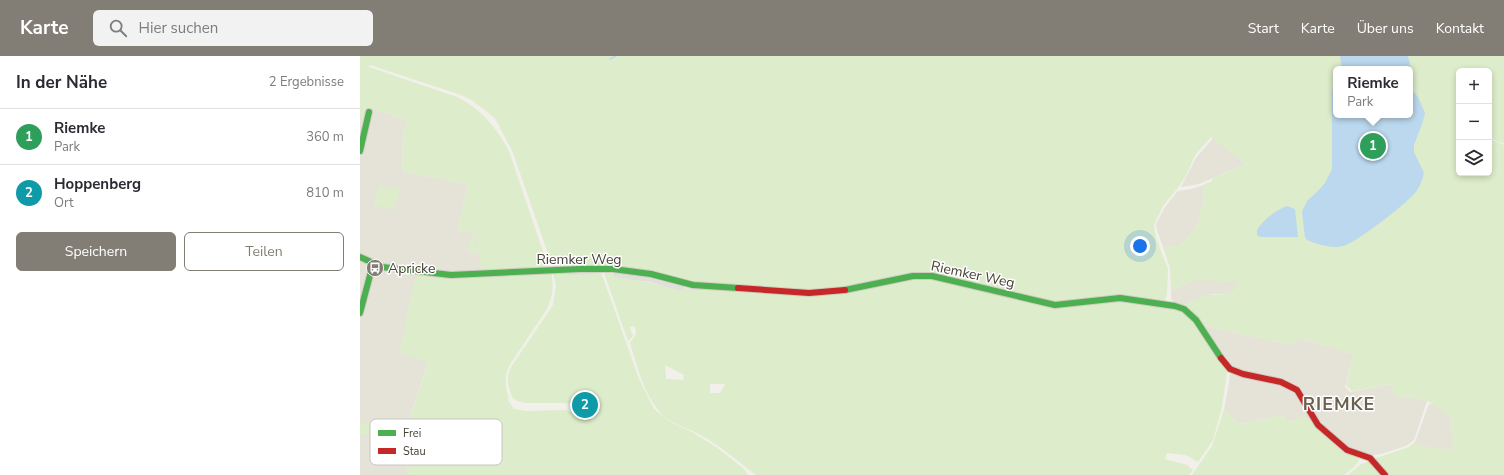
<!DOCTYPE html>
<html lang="de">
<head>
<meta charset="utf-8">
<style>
	body { margin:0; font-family:"Nunito Sans",sans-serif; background:#f2f2f3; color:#2b2b33 }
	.controls { position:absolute; right:12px; top:12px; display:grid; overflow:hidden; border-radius:6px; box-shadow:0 2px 6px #0003 }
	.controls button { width:36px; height:36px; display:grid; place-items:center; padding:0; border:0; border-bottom:1px solid #e1e1e2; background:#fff; color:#2b2b33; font:20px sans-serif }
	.you { position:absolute; left:780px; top:190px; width:14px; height:14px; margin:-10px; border:3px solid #fff; border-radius:50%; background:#1a73e8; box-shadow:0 0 0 6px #1a73e833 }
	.badge { display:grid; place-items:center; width:26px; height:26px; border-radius:50%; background:#827e75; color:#fff; font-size:13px; font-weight:700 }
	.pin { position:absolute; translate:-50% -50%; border:2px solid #fff; box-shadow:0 1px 4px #0006 }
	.popup { position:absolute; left:973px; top:10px; width:80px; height:52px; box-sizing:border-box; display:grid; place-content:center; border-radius:6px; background:#fff; filter:drop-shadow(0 1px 3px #0005); font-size:13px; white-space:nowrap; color:#7c7c81 }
	.popup b { font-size:15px; color:#2b2b33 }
	.popup::after { content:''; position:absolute; left:50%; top:100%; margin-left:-8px; border:8px solid transparent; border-top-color:#fff }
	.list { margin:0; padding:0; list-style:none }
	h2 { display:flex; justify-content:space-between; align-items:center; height:52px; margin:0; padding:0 16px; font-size:17px }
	h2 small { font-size:13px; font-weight:400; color:#7c7c81 }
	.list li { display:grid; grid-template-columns:26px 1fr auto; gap:12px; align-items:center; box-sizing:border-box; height:56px; padding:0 16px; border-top:1px solid #e1e1e2 }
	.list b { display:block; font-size:15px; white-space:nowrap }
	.list p { margin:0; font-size:13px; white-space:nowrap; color:#7c7c81 }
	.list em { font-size:13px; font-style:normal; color:#7c7c81 }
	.actions { display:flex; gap:8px; padding:12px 16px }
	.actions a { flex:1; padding:9px 0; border:1px solid #827e75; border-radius:6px; text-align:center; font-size:14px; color:#827e75 }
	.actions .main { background:#827e75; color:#fff }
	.icon { flex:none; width:22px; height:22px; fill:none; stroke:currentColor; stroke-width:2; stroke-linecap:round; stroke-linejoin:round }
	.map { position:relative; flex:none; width:1144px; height:419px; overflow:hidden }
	header { display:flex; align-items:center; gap:24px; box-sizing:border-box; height:56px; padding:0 20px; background:#827e75; color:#fff }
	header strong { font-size:19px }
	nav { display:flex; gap:22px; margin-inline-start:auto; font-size:14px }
	.search { width:280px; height:36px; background:#f2f2f3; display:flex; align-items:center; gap:10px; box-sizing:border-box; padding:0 14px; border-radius:6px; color:#7c7c81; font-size:15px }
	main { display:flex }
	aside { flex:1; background:#fff }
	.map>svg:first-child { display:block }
</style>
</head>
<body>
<header>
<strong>Karte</strong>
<div class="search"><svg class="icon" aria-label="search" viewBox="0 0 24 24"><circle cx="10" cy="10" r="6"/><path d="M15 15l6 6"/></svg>Hier suchen</div>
<nav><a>Start</a><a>Karte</a><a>Über uns</a><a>Kontakt</a></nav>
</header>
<main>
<aside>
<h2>In der Nähe<small>2 Ergebnisse</small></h2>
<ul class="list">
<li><span class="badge" style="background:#2e9e5b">1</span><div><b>Riemke</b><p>Park</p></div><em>360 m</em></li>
<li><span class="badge" style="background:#0f9aa8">2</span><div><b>Hoppenberg</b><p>Ort</p></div><em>810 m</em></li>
</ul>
<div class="actions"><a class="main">Speichern</a><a>Teilen</a></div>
</aside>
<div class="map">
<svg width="1144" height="419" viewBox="0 0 1144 419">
	<rect width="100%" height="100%" fill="#f1f0ea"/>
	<!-- residential -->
	<g fill="#e5e2d8">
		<path d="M10,52L47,64L43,78L42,115L108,129L97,176H116L122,216L68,305L39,396L49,419H0V62H5Z"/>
		<path d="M853,82L886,108L839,128L821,131L836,102Z"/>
		<path d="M843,129V149L835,173L819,190L803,191L797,174L796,168L805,151L818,135L832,133Z"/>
		<path d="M834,224H863L878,225L876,234L869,238H852L839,242L822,250L814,247L811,242V235Z"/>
		<path d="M842,269L926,288L935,287L939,282L993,298L985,331L990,336L1032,328L1034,340L1059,343L1067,345L1054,384L1046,390L1021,398L1013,399L994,395L944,362L934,365L925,364L924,359L879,368L864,353L869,327L871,311L867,308Z"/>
		<path d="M1069,348L1074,349L1091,362L1093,394L1070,392L1055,388V386Z"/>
	</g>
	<!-- green -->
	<g fill="#ddecca" fill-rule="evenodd">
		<path d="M0,0H1144V87L1138,86L1129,80V15H1099V40L1097,41L1099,43V117H1129V83L1144,89V419H1026L1016,405V402L1049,391L1055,386V388L1070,392L1093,394L1091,362L1069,346L1059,343L1034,340L1032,328L992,335L986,329L993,298L939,282L935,287L926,288L842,269L822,250L845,239L869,238L871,234H876L878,226L834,224L811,235L810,212L803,191L819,190L835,173L843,149V129L852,125V123L886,108L851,81L835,99L826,120L817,133L803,150L794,169L796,182L808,213L807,238L805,244L802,246L775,242L701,247L572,219L492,232L459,235L335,229L273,213L244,210L193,212L153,97L135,62L113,45L101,39L10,9L9,11L97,41C122,54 136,71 149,95L189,213L122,216L116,177L97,176L108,129L42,115L43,78L47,64L10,52L5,63L0,62ZM976,13H1050V59H976ZM898,172L938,181H900L897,178Z"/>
		<path d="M18,129L40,133L34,154L14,150Z"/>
		<path d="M111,179H115L118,198H109L108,189L111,185Z"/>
		<path d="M240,213L279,323L294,353L312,367L334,377L359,393L384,413L388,419H49L39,397L68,306L39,297L56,217L191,216C194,231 193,238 187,253L149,310C144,322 145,330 149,343H147L154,353L167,355L206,354L233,364L235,349L199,347H166L157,345L152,341L148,328V319L151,311L193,249L196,230L193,216Z"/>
		<path d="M243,214H253L276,224L322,234L323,231L335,235L355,232L443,238L544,223L571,222L683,248L753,243L814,251L831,260L867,316L862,351L853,384L838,406L826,399L807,397L805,403L827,409L833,414L829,419H396C379,406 363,392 344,381C330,372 310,369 299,355C284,338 278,312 271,291L270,287L276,278L275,270L270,271L273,280L268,285ZM305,309L324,319L323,324L306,323ZM350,328H364L365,329L360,337H350Z"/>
		<path d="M864,353L879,368L924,359L925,364L934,365L940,360L958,370L999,400V405L994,411L984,419H832L852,390Z"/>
		<path d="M22,365L27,377L0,379V368Z"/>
		<path d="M1011,405L1024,419H988L1001,408Z"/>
	</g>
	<!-- parking -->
	<g fill="#e0dfda">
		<path d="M234,213L235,218L209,219L208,215Z"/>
		<path d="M253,214L355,232L335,235L324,231L322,235L313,233L289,226L254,221Z"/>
	</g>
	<!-- water -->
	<g fill="#bbd8ee">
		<path d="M980,0H1048L1051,13L1050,18V13H982Z"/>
		<path d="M976,25V59H1050V30L1051,33L1058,41L1065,57L1062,68L1054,89V96L1064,117C1062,124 1060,131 1055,137C1046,148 996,187 983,190C973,193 956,188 947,184L945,181L942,157L943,153L948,144L956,137L965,127L972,113V37L974,26Z"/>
		<path d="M927,150L935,153L938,181H900L897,179V174C903,164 916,154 927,150Z"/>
	</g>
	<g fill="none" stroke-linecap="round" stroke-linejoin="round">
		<!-- stream -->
		<path stroke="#bbd8ee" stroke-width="1.5" d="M250,3L256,0"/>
		<defs>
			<g id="fast">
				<path d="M0,95L9,56"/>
				<path d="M0,201L22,211L91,219L220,213H253L291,218L333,229L378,232"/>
				<path d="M485,234L553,220H572L695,249L760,242L815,250L824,253L836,264L861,302"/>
				<path d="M0,257L13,208"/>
			</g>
			<g id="jam">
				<path d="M378,232L449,237L485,234"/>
				<path d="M861,302L870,313L883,318L921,326L937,334L958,369L987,394L1010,402L1025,419"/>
			</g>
		</defs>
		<!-- fast casing -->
		<use href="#fast" stroke="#d0cdc1" stroke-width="8"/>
		<!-- jam casing -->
		<use href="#jam" stroke="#d0cdc1" stroke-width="8"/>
		<!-- fast -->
		<use href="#fast" stroke="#4caf50" stroke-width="6"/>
		<!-- jam -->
		<use href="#jam" stroke="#c62828" stroke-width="6"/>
	</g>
	<!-- icons -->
	<defs>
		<symbol id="bus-disc" viewBox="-11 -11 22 22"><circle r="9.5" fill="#827e75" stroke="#fff"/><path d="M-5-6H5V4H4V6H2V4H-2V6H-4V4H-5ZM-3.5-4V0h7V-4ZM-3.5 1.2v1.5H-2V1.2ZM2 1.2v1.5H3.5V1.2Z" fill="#fff"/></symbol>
	</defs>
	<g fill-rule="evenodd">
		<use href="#bus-disc" x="5" y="202" width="20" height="20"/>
	</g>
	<g text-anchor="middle" stroke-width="3" stroke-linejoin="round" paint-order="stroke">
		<!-- street labels -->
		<g font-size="14" fill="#474136" stroke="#fff">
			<text x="219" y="208">Riemker Weg</text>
			<text transform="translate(613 218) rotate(12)" y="5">Riemker Weg</text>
		</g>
		<!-- poi labels -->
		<g font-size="14" fill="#474136" stroke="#fff" text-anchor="start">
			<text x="28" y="217">Apricke</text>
		</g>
		<!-- district labels -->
		<g font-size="18" font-weight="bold" letter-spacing="1" fill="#6a604d" stroke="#fff">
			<text x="979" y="354">RIEMKE</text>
		</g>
	</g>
	<!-- legend -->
	<rect x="10" y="363" width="132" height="46" rx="6" fill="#fff" stroke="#c8c6c3" stroke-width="1"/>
	<rect x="18" y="374" width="18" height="6" fill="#4caf50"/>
	<rect x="18" y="392" width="18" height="6" fill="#c62828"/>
	<g font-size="11" fill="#474136">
		<text x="43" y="381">Frei</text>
		<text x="43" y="399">Stau</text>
	</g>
</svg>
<div class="controls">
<button>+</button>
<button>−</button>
<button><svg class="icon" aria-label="layers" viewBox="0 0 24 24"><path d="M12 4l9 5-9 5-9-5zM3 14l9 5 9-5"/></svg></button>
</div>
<div class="you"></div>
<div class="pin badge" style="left:1013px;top:90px;background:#2e9e5b">1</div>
<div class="popup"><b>Riemke</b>Park</div>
<div class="pin badge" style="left:225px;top:349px;background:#0f9aa8">2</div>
</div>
</main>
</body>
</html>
